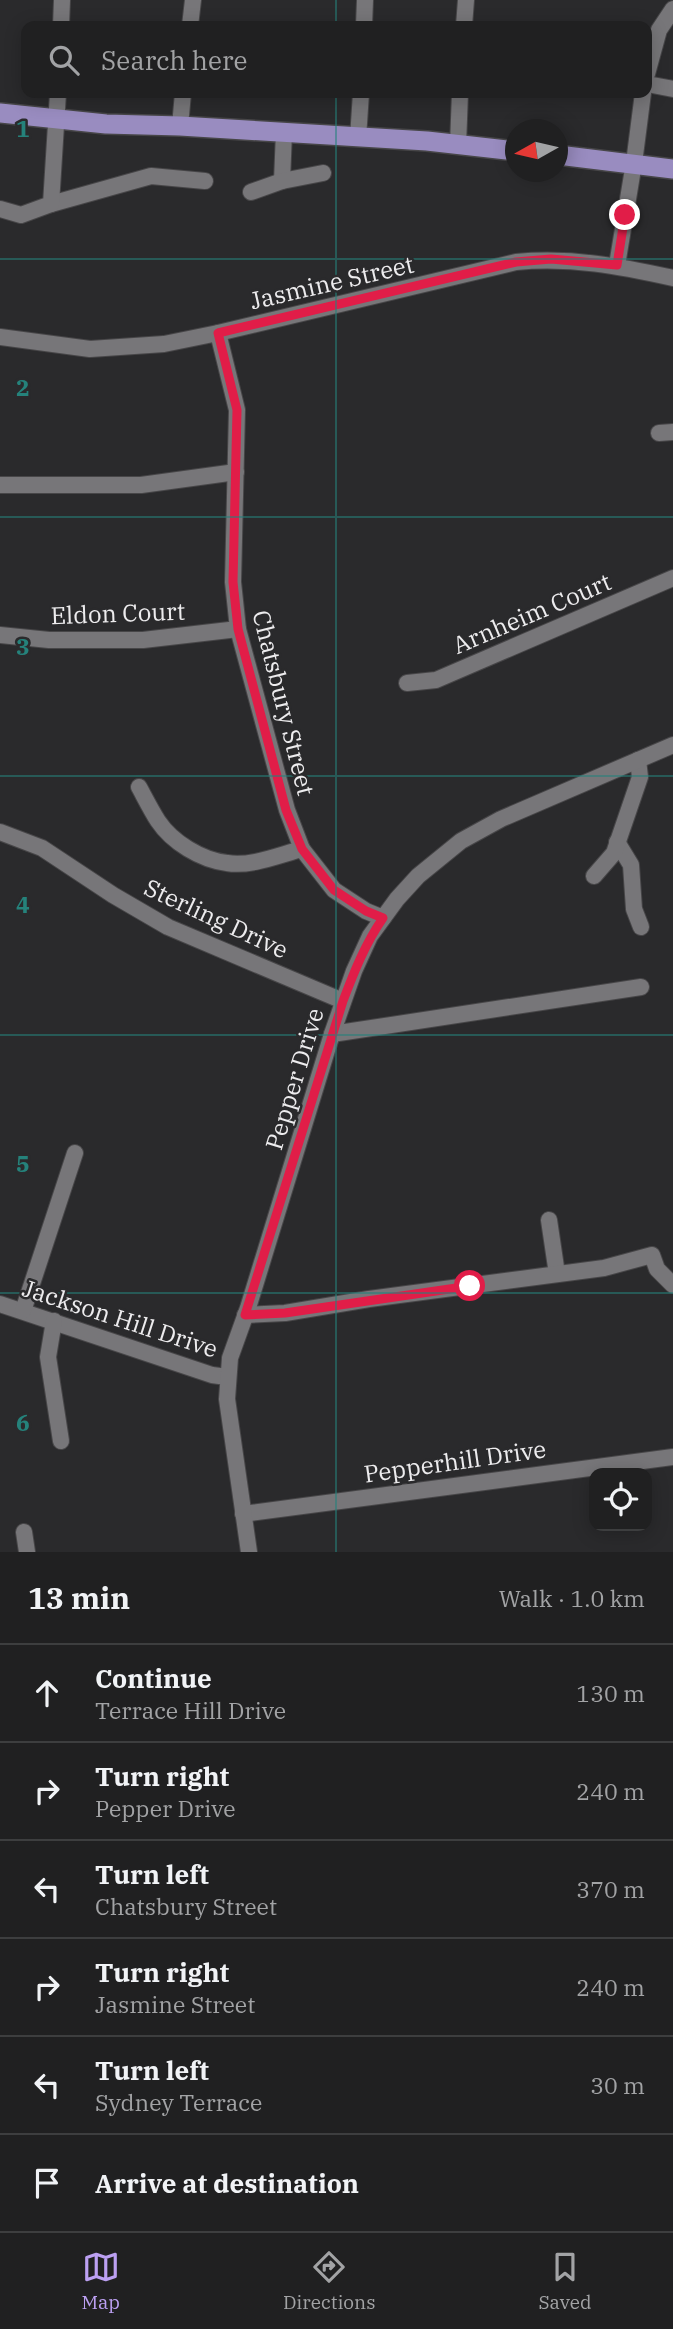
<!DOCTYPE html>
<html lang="en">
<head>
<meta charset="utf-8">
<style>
	body { margin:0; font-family:"IBM Plex Serif",serif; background:#28282a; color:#f1f3f6 }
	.controls { position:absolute; right:21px; bottom:21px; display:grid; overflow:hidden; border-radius:14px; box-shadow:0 4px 18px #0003 }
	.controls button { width:63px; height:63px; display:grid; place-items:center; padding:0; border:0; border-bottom:2px solid #3d3e3f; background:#202021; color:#f1f3f6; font:35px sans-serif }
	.compass { position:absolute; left:505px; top:119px; width:63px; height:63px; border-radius:50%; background:#202021; box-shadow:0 4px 18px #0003; rotate:262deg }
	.stop { position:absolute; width:21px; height:21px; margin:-16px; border:5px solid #e11d48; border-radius:50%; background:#fff }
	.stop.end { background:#e11d48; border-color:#fff; box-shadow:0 2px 7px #0008 }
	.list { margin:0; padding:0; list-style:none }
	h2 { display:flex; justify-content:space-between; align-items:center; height:91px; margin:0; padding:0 28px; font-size:30px }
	h2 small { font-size:23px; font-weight:400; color:#a2a3a5 }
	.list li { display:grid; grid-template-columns:46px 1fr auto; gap:21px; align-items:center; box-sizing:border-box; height:98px; padding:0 28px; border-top:2px solid #3d3e3f }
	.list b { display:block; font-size:26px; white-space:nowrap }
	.list p { margin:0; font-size:23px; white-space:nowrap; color:#a2a3a5 }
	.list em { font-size:23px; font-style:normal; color:#a2a3a5 }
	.icon { flex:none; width:38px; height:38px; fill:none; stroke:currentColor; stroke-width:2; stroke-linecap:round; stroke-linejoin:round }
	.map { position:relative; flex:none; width:673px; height:1552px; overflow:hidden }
	.search { position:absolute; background:#202021; box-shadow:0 4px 18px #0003; left:21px; right:21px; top:21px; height:77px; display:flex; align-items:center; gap:18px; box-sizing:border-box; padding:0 24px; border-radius:14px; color:#a2a3a5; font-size:26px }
	.sheet { height:679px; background:#202021 }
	nav { display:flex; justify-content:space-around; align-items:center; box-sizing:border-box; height:98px; border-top:2px solid #3d3e3f; background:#202021; font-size:19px; color:#a2a3a5 }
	nav a { display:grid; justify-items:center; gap:4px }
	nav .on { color:#bca0f2 }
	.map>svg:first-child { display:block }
</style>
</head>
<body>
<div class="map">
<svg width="673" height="1552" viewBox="0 0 673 1552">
	<rect width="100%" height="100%" fill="#2a2a2c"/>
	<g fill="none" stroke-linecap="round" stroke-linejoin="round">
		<defs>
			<g id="minor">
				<path d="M61,26L62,0"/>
				<path d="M190,26L193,0"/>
				<path d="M364,26L365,0"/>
				<path d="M464,26L466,0"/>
				<path d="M647,74L659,30L673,9"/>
				<path d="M647,84L673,89"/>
				<path d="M180,126L183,93"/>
				<path d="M358,138L361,93"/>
				<path d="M458,145L460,93"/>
				<path d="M282,181L284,132"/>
				<path d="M251,192L282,181L323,173"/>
				<path d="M51,204L151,176L205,181"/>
				<path d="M0,209L21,215L51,204L58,93"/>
				<path d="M617,265L634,163L643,93"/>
				<path d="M218,333L237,410L233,582L238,629L287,810L302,849L334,890L366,911L383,918"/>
				<path d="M0,337L90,349L164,344L218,333L516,262C572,257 619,266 673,278"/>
				<path d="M659,433L673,432"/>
				<path d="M0,485H141L236,472"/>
				<path d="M0,635L49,640H143L238,629"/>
				<path d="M407,683L436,680L673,578"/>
				<path d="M139,787C145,798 151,810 158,821C172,842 201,860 227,863C251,867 279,855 302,849"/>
				<path d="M0,832L42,848L113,895L168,927L343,1001"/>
				<path d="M617,842L631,865L634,909L641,927"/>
				<path d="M594,876L614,853L640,777L638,760"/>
				<path d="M332,1034L641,987"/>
				<path d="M549,1220L557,1274"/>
				<path d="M0,1304L212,1375L227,1377"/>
				<path d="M23,1311L75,1153"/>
				<path d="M245,1315L285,1313L369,1299L604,1268L652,1255L657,1269L673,1285"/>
				<path d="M54,1321L48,1357L61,1441"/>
				<path d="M243,1514L673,1457"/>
				<path d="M24,1532L27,1552"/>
				<path d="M249,1552L227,1399L230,1358L248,1308L332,1034L354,971L370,936L397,899L418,876L461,841L501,819L673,745"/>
			</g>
			<g id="major">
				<path d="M0,113L106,124L180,126L427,141L516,151"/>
				<path d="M558,155L673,169"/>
			</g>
		</defs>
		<!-- minor casing -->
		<use href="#minor" stroke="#474648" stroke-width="18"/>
		<!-- major casing -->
		<use href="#major" stroke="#474648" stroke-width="22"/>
		<!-- minor -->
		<use href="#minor" stroke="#777679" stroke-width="16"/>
		<!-- major -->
		<use href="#major" stroke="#998cc0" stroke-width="19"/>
	</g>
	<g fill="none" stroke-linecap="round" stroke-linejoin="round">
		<!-- route -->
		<path stroke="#e11d48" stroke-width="9" d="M470,1286L285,1313L245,1315L343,1001C354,972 365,944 383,918L366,911L334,890L302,849L286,810L238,629L233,582L237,410L218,333L516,262L551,259L617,265L625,215"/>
	</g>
	<!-- grid -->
	<path fill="none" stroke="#25827b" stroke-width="2" stroke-opacity="0.55" d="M336,0V26M336,93V1552M0,259H673M0,517H673M0,776H673M0,1035H673M0,1293H673"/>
	<g text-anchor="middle" stroke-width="5" stroke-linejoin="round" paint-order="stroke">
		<!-- street labels -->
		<g font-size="24" fill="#edecee" stroke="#2a2a2c">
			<text transform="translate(332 283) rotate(-13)" y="8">Jasmine Street</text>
			<text transform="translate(118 614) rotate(-2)" y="8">Eldon Court</text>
			<text transform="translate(532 614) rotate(-23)" y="8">Arnheim Court</text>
			<text transform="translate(283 703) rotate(76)" y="8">Chatsbury Street</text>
			<text transform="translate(216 919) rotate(25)" y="8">Sterling Drive</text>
			<text transform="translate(295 1079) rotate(-73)" y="8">Pepper Drive</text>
			<text transform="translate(120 1319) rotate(18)" y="8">Jackson Hill Drive</text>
			<text transform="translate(455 1462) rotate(-8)" y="8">Pepperhill Drive</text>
		</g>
	</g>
	<g font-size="23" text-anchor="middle" font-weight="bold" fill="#25827b" stroke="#2a2a2c" stroke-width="5" stroke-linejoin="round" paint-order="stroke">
		<text x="23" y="137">1</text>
		<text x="23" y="396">2</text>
		<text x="23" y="655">3</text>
		<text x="23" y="913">4</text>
		<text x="23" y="1172">5</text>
		<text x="23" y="1431">6</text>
	</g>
</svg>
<div class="controls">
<button><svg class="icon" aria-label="locate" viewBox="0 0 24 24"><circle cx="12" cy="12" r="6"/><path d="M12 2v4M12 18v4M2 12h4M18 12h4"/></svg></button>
</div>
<svg class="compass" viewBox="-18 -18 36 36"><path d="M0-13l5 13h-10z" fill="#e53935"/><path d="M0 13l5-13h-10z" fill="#a2a3a5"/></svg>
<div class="stop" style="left:470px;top:1286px"></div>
<div class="stop end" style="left:625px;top:215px"></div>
<div class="search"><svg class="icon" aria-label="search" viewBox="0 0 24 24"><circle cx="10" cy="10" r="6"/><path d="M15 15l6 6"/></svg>Search here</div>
</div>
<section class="sheet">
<h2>13 min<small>Walk · 1.0 km</small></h2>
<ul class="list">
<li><svg class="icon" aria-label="ahead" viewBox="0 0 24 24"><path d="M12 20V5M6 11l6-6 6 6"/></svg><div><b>Continue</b><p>Terrace Hill Drive</p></div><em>130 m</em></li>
<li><svg class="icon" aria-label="right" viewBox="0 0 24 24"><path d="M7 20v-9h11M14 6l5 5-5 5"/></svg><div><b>Turn right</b><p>Pepper Drive</p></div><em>240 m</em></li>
<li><svg class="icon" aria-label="left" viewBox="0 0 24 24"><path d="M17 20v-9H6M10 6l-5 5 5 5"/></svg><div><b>Turn left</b><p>Chatsbury Street</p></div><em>370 m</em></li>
<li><svg class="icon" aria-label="right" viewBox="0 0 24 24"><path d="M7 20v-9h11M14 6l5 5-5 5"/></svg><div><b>Turn right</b><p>Jasmine Street</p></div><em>240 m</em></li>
<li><svg class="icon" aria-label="left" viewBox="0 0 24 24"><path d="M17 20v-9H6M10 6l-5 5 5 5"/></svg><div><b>Turn left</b><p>Sydney Terrace</p></div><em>30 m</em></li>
<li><svg class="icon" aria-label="arrive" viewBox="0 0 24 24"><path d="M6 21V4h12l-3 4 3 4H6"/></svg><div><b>Arrive at destination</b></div></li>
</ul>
</section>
<nav>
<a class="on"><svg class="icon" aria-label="map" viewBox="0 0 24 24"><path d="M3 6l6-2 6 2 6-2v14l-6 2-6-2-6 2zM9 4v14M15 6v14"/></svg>Map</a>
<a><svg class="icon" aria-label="directions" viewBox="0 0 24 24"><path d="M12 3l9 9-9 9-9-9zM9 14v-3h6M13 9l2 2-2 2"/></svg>Directions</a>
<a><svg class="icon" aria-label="saved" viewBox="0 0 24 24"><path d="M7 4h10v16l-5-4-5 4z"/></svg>Saved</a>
</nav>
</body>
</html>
